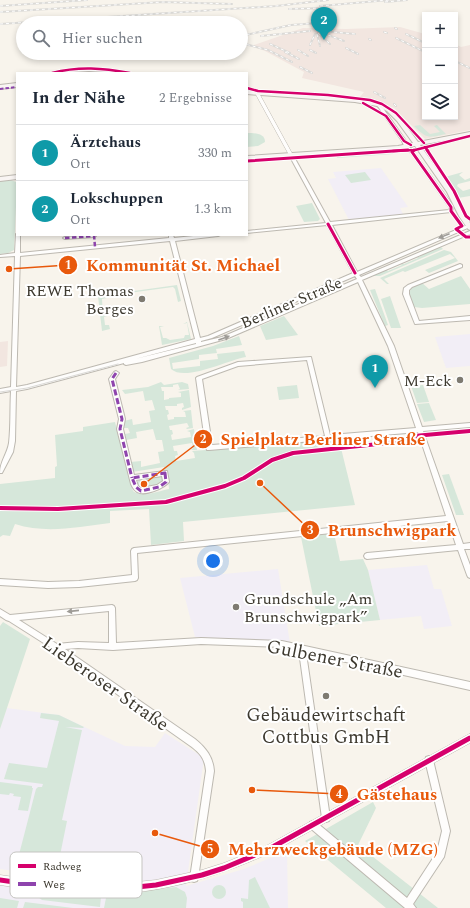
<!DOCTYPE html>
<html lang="de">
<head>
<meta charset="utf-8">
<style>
	body { margin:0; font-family:Spectral,serif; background:#f6f6f7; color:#1f2937 }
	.controls { position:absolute; right:12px; top:12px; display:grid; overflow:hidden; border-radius:0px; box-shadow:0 2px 6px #0003 }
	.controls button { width:36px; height:36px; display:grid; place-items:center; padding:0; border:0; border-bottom:1px solid #e0e1e3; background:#fff; color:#1f2937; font:20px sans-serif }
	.you { position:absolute; left:213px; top:561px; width:14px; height:14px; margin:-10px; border:3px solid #fff; border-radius:50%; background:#1a73e8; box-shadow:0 0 0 6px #1a73e833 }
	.badge { display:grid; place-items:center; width:26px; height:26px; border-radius:50%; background:#7e7a71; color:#fff; font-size:13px; font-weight:700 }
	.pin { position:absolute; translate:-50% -33px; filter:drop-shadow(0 1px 2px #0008) }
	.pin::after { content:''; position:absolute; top:21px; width:14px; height:12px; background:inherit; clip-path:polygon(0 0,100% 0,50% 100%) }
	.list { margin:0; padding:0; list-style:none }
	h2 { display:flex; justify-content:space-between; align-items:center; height:52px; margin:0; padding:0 16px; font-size:17px }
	h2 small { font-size:13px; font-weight:400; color:#747a83 }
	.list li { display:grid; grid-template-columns:26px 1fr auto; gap:12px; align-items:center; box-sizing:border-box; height:56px; padding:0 16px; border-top:1px solid #e0e1e3 }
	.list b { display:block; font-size:15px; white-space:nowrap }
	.list p { margin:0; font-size:13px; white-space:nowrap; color:#747a83 }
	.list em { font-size:13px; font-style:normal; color:#747a83 }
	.icon { flex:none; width:22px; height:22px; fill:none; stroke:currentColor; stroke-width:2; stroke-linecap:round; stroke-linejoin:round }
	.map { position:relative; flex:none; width:470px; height:908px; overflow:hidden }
	.search { position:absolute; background:#fff; box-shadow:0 2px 6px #0003; left:16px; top:16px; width:232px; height:44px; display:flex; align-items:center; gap:10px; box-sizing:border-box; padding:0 14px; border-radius:22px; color:#747a83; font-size:15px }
	.panel { position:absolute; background:#fff; box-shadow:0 2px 6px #0003; left:16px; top:72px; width:232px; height:164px; border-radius:0px }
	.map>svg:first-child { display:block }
</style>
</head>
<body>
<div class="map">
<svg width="470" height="908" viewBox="0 0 470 908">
	<rect width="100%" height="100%" fill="#f8f4ec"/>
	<!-- industrial -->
	<g fill="#f2e6e0">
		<path d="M400,27L425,34V117H455V44L461,47L470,45V130L425,139L394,108L359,98L364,92L302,78L304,72L265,51L251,46L303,28L346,29Z"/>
		<path d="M8,341L7,366L0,367V342Z"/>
	</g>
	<!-- education -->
	<g fill="#f2eef6">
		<path d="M381,168L408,207L400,208L403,214L349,220L328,179L336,178L333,172Z"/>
		<path d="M470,334V366L446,368L435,337Z"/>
		<path d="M427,565L434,589H441L452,626L424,629L421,616L380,620L368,570Z"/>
		<path d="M278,569L290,643L195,637L180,578Z"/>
		<path d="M7,708L59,715L125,746L155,747L165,733L204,758L186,886L244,869L287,851L288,908H0V885L50,890L61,841H59L51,876L0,869V729Z"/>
	</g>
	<!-- green -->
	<g fill="#d6e7da">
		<path d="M420,125L430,134L440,132L434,126L437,125L446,134C428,138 427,139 414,126Z"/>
		<path d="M247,133C255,133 265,133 265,142L258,146L247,147Z"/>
		<path d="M392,152L393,154L337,158L336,155Z"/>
		<path d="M365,172L371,180L351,183L345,175Z"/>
		<path d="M463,172L459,175L465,180L470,178V181L458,184L457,186L463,191L470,189V196L458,198L445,177Z"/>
		<path d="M11,180L16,182L17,185L14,250L8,253L0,254V181Z"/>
		<path d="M312,203L320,219L318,221L304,222L296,206Z"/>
		<path d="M441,247L443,249L380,276H372L385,269L388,271L402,265L400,263L404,264L418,258L416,256L419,257L429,251Z"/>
		<path d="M444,250L451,252L458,261L429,273L425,270L455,258L450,254L405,272L403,271L384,279L389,284H387L380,278Z"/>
		<path d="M461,276L470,289V304L422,308L414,307L409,294L411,288L422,283L429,289Z"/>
		<path d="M177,285L181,301L178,302L175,289L173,287L106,296L107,298L102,299L103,315H107V316L104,317L105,325H109L110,329L102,331L98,296Z"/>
		<path d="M375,289L388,325L385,326L370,290Z"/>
		<path d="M390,296L391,299L401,328H391L381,299Z"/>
		<path d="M284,316L298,335L266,340L260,326Z"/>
		<path d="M187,322L191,339L162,345L159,326H164L160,327L163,338H166L170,340L184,338L185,335H189L187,323L183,324Z"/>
		<path d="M239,336L242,345L216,349L217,353L199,355V359L172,363L173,369L200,366V361L218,359L217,354L244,351L246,357C228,360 185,382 171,369L169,358L213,346Z"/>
		<path d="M161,382L164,385L182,382L188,384L189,389L178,390L180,389L178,384L173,385V387H161L162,391H164V400L169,399V398L181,397V393L178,392L189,390L191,407L182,410V408L184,407L183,403L177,404V406H165L166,410H168L169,414L167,415L168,420L174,419V417H186L185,412L183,411L191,410L193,428L187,429L186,428L189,427L187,423L169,426L170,430H172L173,434L171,435L172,440L191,437L190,432L187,431L194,429L197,450H191L193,448L192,443L173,446L174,451H177L178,455L175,456L176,461L195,458L194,453L192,451L339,440L355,505L183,522L184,541L151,545L149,509L110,511V523C78,527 46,534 15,524L10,536L3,535L0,537V484L55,478V467L57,466L55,435L83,431V427L115,422L133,491C142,498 159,491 169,489L167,470H164V467L132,472L130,462L141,461V467L160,463L158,452L164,451L162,440H156L153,429L136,432L137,438L126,440L125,434L130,433L128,428H123L124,421L132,419L133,425L151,422L149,411L155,410L152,400L145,401L143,391L125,394L122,390L148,387Z"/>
		<path d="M297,385L299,398L279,400L277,387Z"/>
		<path d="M423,385L429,402L417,403L411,386Z"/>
		<path d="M429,403L436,420L424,422L417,404Z"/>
		<path d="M449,474L464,515H456L442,475Z"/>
		<path d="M161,476L164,480L161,485L141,488L137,485L138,481L142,478Z"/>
		<path d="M334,533L340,561L363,559L368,570L380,620L319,626L301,537Z"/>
		<path d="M3,622L30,639L0,729V626Z"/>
		<path d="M41,713L59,715L84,727L83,728L65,727L82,730L62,820L67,821L56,875L15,870L36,789L38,787H42L43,784L4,779L9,763L47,768L59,721L40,718Z"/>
		<path d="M0,782L32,786V788H33L28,811L18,810L21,797L13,796L14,794L10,793L9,795L0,794Z"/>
		<path d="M373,802L376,808L358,845L438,908H386L305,841Z"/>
		<path d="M255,877L270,908H243V902L241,901V898L248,899L249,880Z"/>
		<circle cx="219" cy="892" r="7"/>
		<path d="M176,887L185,892L187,898L186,908H104L106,898L109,895Z"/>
		<path d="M40,892L99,895L101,897L100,907L42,900L38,897Z"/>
		<path d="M0,898L19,901L17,908H0Z"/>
		<path d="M25,902L73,908H23Z"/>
	</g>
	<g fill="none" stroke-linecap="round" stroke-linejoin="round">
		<defs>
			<g id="minor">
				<path d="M378,104H380L406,141L408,146L413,151L453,206V211L451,212L332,225L357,272L470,224V227L359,275L361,277L470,231V234L362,280L394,346L422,427L470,423V427L423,431L463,544L470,543V549H464L470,565V578L468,577L467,575L458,550L367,559L365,558L364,556L365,554L367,553L456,545L448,521L137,553L138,578L137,580L135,581L79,587L48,588L0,585V579L48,582L79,581L132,575L131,551L132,549L134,548L446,516L418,432L209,450H207L206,448L196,378L197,377L238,362L311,357L330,435L416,428L388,346L358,282L226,339L142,362L126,365L124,364V363L27,389L16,391L15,441L13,452L2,473H0C0,461 7,455 9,443C11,426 10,408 11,391L0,393V389L11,387L15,256L0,257V255L15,253L16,234L17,235H20V253L169,238V235H173L174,238L203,235H220L218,236L175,241L200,338L208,336L353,273L327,225L247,233V231L326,223L289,155L290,154L293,155L330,222L449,210V207L411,153L405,148L402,141L377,105ZM170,241L195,339L27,385L16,387L20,256ZM355,276L357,279L222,337L201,342V341L212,338ZM196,343V344L135,359ZM307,360L325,436L212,445L202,379L238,366Z"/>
				<path d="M88,235H96V236L94,237L65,239L63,238L65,237Z"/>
				<path d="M460,264L462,265V267L412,287L409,290V294L419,321L470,316V320L415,324L403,294L404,288L408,285Z"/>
				<path d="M116,371L119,373L115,379L125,419L123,429L134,475L165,471H167L169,482C164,488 147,495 140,493C135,492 133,488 131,484L117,429L119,419L109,379L114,372ZM162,476L163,481L157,485L141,488L138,486L136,480Z"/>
				<path d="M112,605L114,606L115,608L116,643L201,638L282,641L470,682V690L306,653L330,818L329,821L326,822L323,821L322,818L299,651L282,647L201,644L113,650L78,648L65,649L195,739C206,748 213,757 214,771L198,878L197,881L194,882L191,881L190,878L206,771C205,758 199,752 189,745L53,649L9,621L6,620L0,616V609L10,615ZM109,611V643L78,642L57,644L19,620Z"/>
				<path d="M429,756L432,757L433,760L450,831L444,857L413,904L416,908H405L310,828L309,825L310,822L313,821L316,822L407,898L437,852L442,831L425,760L426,757Z"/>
			</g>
			<g id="tertiary">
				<path d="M255,92L259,93L293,155V156L289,155L255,93Z"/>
				<path d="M470,734V743L272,852C211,880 152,896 84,895C56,894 28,889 0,885V875L63,884L108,885L156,880L202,870L224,863L266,846Z"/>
			</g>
			<g id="secondary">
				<path d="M82,68L104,69L121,73L89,71L57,73L66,70Z"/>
				<path d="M17,83V87L0,89V85Z"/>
				<path d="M247,90L355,98L381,104L391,109L401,119L418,142L470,132V136L420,145L453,192L470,223V230L468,229L459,216L447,192L415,146L398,150L247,160V156L398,146L413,143L397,121L387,111L377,106L355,102L247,94Z"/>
				<path d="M17,175V179L0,181V177Z"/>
			</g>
		</defs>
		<!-- minor casing -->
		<use href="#minor" stroke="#bdb9b1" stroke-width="2"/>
		<!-- tertiary casing -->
		<use href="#tertiary" stroke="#bdb9b1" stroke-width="1"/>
		<!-- secondary casing -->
		<use href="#secondary" stroke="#bdb9b1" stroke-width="2"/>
		<!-- minor -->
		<use href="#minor" fill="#fefdfc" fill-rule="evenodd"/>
		<!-- tertiary -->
		<use href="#tertiary" fill="#fefdfc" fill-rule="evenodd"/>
		<!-- secondary -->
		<use href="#secondary" fill="#f9f5f3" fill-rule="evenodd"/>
		<!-- tram -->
		<path stroke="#dbdad7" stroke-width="1" d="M0,392L27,388L118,364"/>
		<defs>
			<g id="rail">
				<path d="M385,2L407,0"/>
				<path d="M0,6L87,0"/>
				<path d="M320,6L389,0"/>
				<path d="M289,9L325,8"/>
				<path d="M0,12L163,2L232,4"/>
				<path d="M0,24L276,6L328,0"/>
				<path d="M395,28L397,29"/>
				<path d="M322,31L355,34"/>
				<path d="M384,32L387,33"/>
				<path d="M318,33L330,44"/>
				<path d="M317,34L320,46"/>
				<path d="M406,34L425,43"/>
				<path d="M328,35L344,41"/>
				<path d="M241,36L291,25L331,22"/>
				<path d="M261,36L310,31"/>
				<path d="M396,38L425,52"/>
				<path d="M369,39L371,40"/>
				<path d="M241,43L268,50L292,62"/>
				<path d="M270,44L290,53"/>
				<path d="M310,45L315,34"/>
				<path d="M346,48L358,54"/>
				<path d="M298,50L308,56"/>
				<path d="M310,50L316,53"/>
				<path d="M285,52L299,59"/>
				<path d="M455,61L470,68"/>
				<path d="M300,67L312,73"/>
				<path d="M374,92L385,98"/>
				<path d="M394,104L396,106"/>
			</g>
		</defs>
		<!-- rail casing -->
		<use href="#rail" stroke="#dbdad7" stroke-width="2"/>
		<!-- rail -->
		<use href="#rail" stroke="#fff" stroke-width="1" stroke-dasharray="3" stroke-linecap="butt"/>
		<!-- quiet-far2 -->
		<path stroke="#8e44ad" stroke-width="2" stroke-dasharray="3.5 2" stroke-linecap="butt" d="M0,89L17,87"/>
		<!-- quiet-far1 -->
		<g stroke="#8e44ad" stroke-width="2.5" stroke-dasharray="4.5 2.5" stroke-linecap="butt">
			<path d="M94,235L95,247"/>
			<path d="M65,238L94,236"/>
		</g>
		<!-- quiet -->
		<g stroke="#8e44ad" stroke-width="3" stroke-dasharray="6 3" stroke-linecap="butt">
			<path d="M116,373L112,379L122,419L120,429L132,478"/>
			<path d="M165,473L166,482L159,487L141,491L136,487L132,478Z"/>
		</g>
		<defs>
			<g id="cycleway-far3">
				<path d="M52,73C79,66 103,68 130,73"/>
				<path d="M247,88L258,91L328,95L370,100L382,104L396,113L424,143"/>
				<path d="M363,103L386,116L404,141L411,145"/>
				<path d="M425,147L428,151"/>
				<path d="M393,151L415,150L470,136"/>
				<path d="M413,151L415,150"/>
			</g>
			<g id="cycleway-far2">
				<path d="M414,150L412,152L451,207V211L462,226L456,229L466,237H470"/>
				<path d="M427,150L454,191L466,216L470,219"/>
				<path d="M247,161L408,150"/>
				<path d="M328,224L355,273"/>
			</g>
			<path id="cycleway-far1" d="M0,508L58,509L166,502L225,486L244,478L272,460L293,453L416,440L414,436L470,431"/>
			<path id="cycleway" d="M0,880L63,889L108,890L156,885L202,875L224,868L269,849L470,738"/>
		</defs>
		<!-- cycleway-far3 casing -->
		<use href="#cycleway-far3" stroke="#fff" stroke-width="4"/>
		<!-- cycleway-far2 casing -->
		<use href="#cycleway-far2" stroke="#fff" stroke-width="5"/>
		<!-- cycleway-far1 casing -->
		<use href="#cycleway-far1" stroke="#fff" stroke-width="6"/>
		<!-- cycleway casing -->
		<use href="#cycleway" stroke="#fff" stroke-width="8"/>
		<!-- cycleway-far3 -->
		<use href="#cycleway-far3" stroke="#d6006c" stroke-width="2.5"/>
		<!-- cycleway-far2 -->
		<use href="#cycleway-far2" stroke="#d6006c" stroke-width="3"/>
		<!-- cycleway-far1 -->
		<use href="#cycleway-far1" stroke="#d6006c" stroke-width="4"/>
		<!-- cycleway -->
		<use href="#cycleway" stroke="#d6006c" stroke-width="5"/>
	</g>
	<!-- one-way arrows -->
	<defs><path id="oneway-solid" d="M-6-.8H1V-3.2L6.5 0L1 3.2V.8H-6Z"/></defs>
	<g fill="#9e9b96">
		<use href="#oneway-solid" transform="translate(444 236) rotate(158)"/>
		<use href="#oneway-solid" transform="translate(224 338) rotate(-20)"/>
		<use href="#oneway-solid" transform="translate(73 611) rotate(174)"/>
	</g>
	<!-- markers -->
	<g fill="#7e7a71" stroke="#fff" stroke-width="1.5">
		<circle cx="142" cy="299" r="4"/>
		<circle cx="460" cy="380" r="4"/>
		<circle cx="236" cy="607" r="4"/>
		<circle cx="326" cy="696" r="4"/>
	</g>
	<g text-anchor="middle" stroke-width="4" stroke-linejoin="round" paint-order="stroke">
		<!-- poi labels -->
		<g font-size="16" fill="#3d392f" stroke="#fff" text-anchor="end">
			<text x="134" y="296">REWE Thomas<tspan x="134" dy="18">Berges</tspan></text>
			<text x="452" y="386">M-Eck</text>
			<text x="244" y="604" text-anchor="start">Grundschule „Am<tspan x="244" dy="18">Brunschwigpark”</tspan></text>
		</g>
		<!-- street labels -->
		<g font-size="16" fill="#3d392f" stroke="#fff">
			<text transform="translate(291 302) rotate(-23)" y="6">Berliner Straße</text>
		</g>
		<!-- near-street labels -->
		<g font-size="19" fill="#3d392f" stroke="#fff">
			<text transform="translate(335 658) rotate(11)" y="7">Gulbener Straße</text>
			<text transform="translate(106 683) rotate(35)" y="7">Lieberoser Straße</text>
		</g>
		<!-- near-poi labels -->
		<g font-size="19" fill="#3d392f" stroke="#fff">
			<text x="326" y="721">Gebäudewirtschaft<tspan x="326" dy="22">Cottbus GmbH</tspan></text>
		</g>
	</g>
	<!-- legend -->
	<rect x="10" y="852" width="132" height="46" rx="6" fill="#fff" stroke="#c5c4c1" stroke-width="1"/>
	<rect x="18" y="864" width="18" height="4" fill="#d6006c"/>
	<rect x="18" y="882" width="18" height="4" fill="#8e44ad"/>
	<g font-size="11" fill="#3d392f">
		<text x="43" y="870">Radweg</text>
		<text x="43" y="888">Weg</text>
	</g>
	<!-- callouts -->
	<path fill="none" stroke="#e8590c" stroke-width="1.5" d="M9 269L68 265M144 484L203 439M260 483L310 530M252 790L339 794M155 833L210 849"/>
	<g fill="#e8590c" stroke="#fff" stroke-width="1.5">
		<circle cx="9" cy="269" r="4"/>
		<circle cx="144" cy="484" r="4"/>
		<circle cx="260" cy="483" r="4"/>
		<circle cx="252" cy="790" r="4"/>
		<circle cx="155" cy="833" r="4"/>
		<circle cx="68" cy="265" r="10"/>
		<circle cx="203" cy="439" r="10"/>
		<circle cx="310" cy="530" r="10"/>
		<circle cx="339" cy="794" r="10"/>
		<circle cx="210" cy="849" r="10"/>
	</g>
	<g font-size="12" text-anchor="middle" font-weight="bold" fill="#fff">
		<text x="68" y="269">1</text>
		<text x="203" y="443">2</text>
		<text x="310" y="534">3</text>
		<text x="339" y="798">4</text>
		<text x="210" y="853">5</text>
	</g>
	<g font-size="17" text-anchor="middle" font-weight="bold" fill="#e8590c" stroke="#fff" stroke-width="4" stroke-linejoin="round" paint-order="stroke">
		<text x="183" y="271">Kommunität St. Michael</text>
		<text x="323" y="445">Spielplatz Berliner Straße</text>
		<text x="392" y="536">Brunschwigpark</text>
		<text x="397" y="800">Gästehaus</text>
		<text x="333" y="855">Mehrzweckgebäude (MZG)</text>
	</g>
</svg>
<div class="controls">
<button>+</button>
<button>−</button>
<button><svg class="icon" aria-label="layers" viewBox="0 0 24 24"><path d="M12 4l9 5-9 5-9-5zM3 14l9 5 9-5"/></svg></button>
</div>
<div class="you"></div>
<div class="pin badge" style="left:375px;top:388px;background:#0f9aa8">1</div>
<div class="pin badge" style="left:324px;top:40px;background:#0f9aa8">2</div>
<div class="search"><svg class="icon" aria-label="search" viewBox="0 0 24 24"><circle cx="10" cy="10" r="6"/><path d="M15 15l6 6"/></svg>Hier suchen</div>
<section class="panel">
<h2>In der Nähe<small>2 Ergebnisse</small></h2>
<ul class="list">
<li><span class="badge" style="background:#0f9aa8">1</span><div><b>Ärztehaus</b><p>Ort</p></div><em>330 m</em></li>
<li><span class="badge" style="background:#0f9aa8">2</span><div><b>Lokschuppen</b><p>Ort</p></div><em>1.3 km</em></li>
</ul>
</section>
</div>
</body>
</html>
